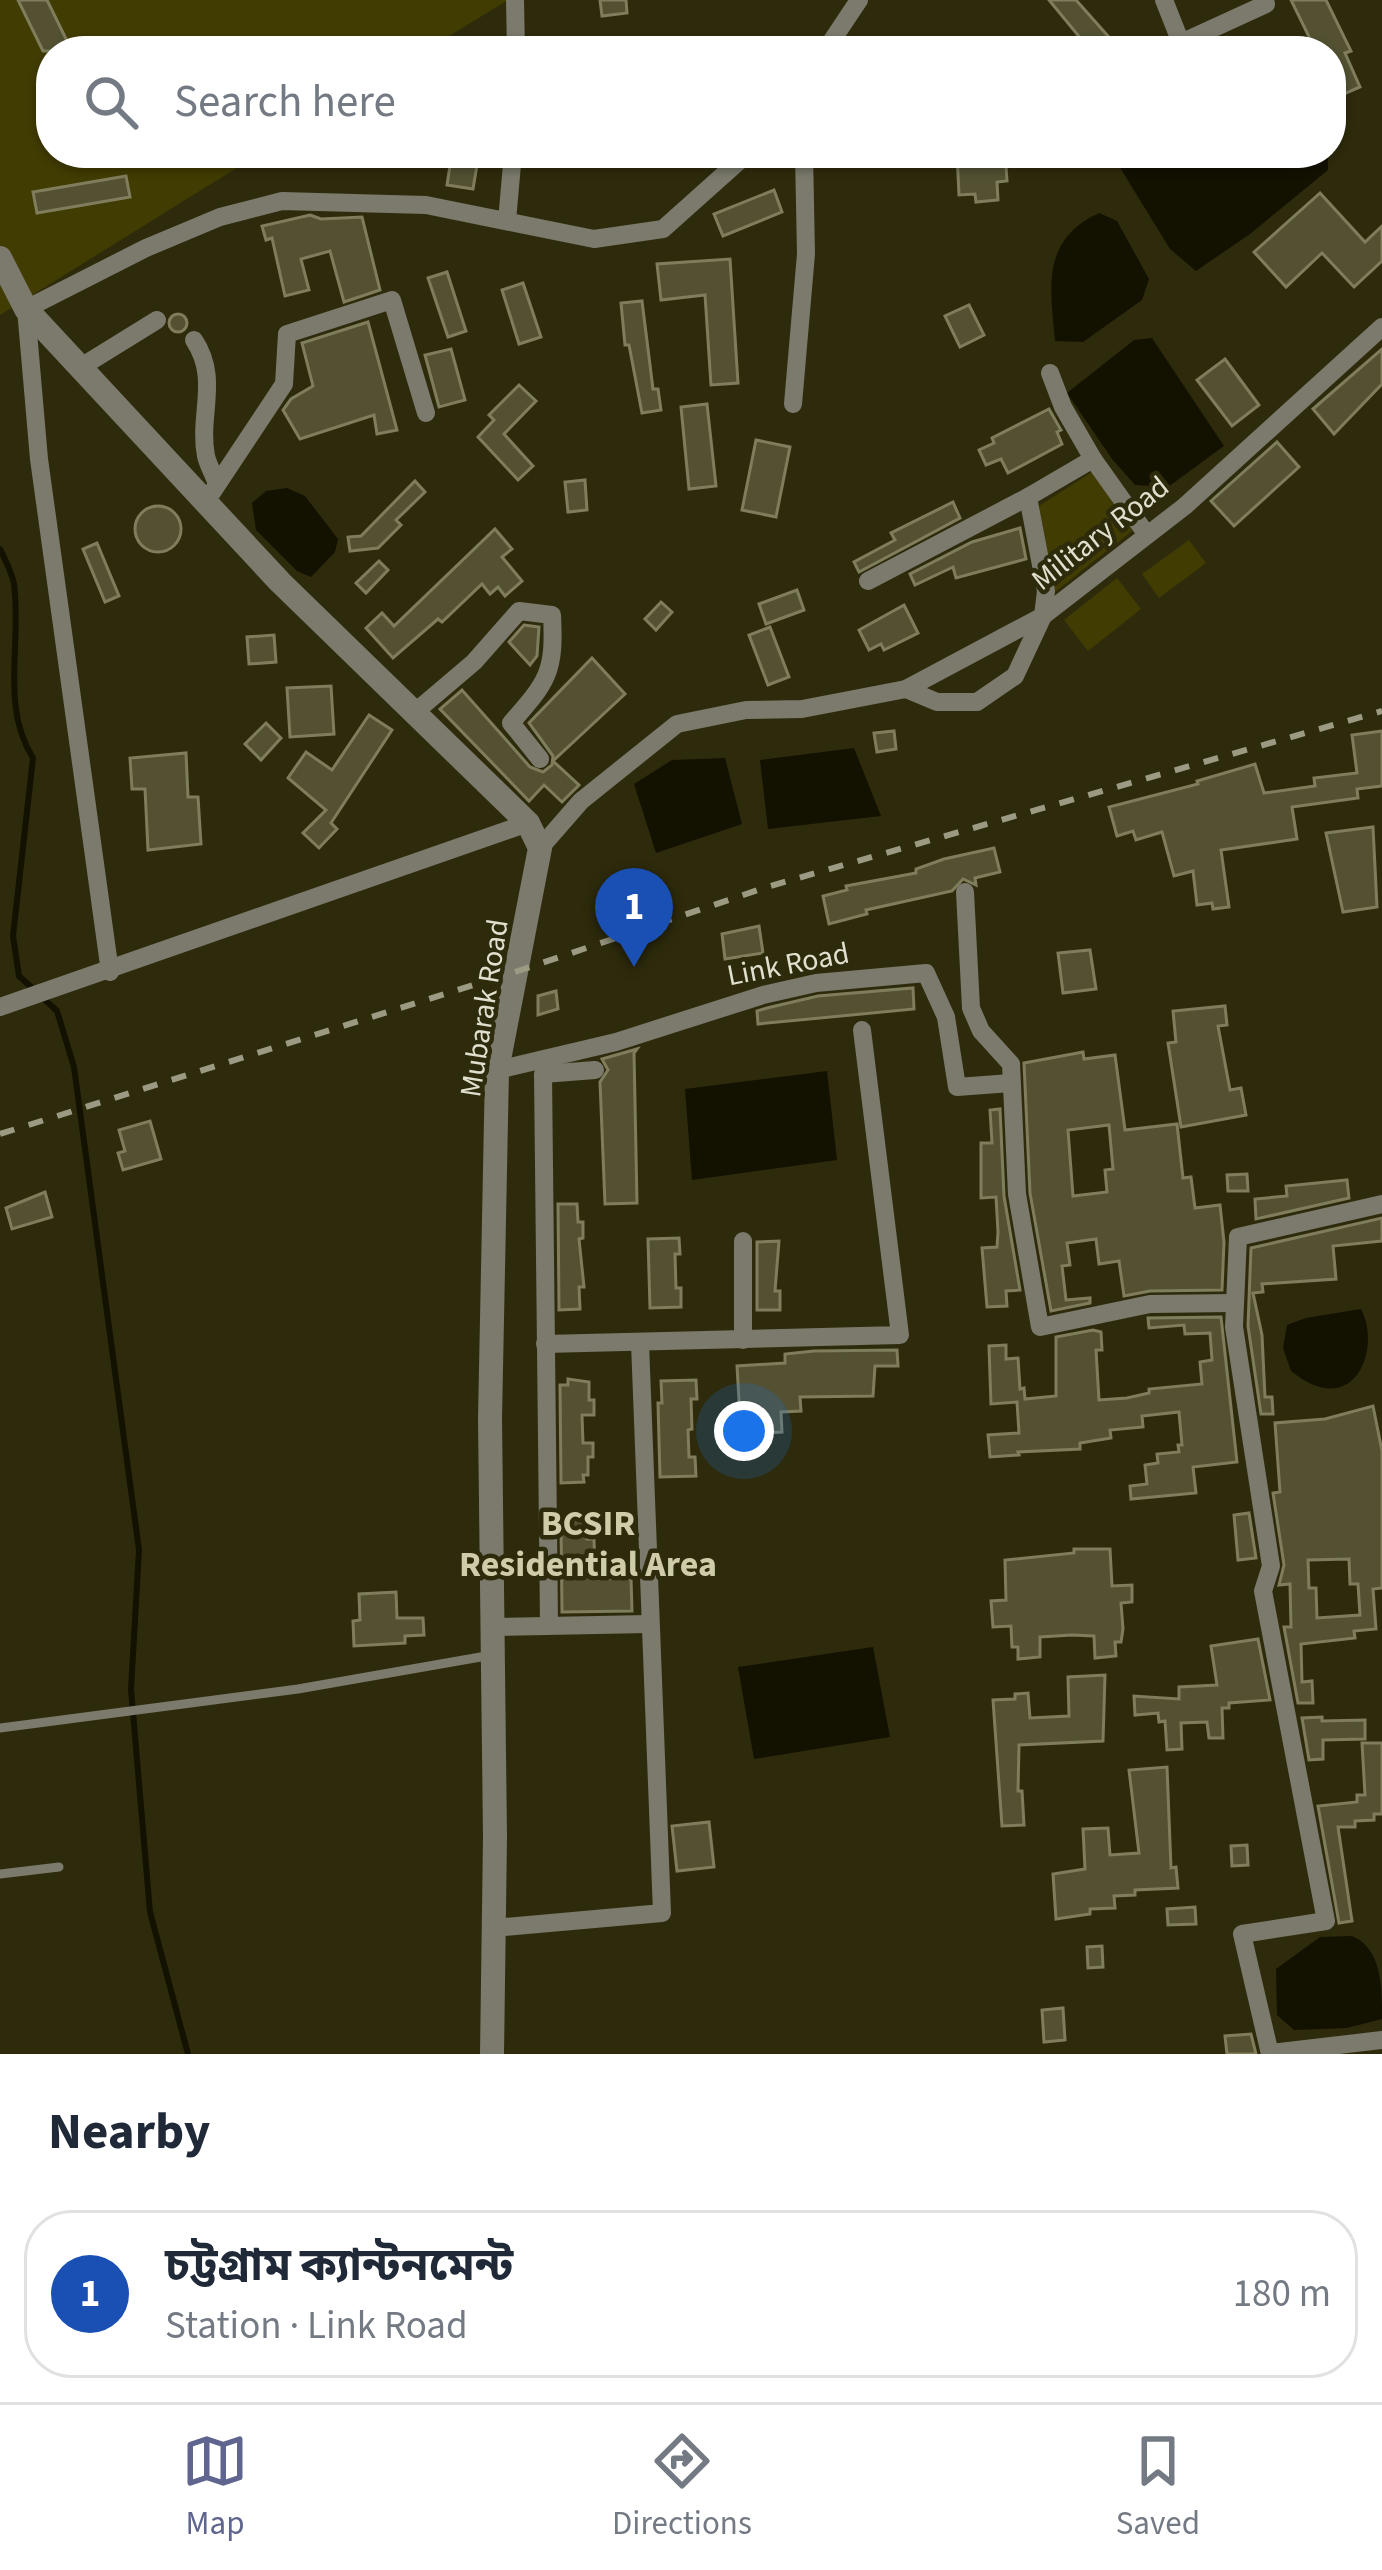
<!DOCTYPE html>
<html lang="en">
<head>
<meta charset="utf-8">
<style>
	body { margin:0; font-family:"Source Sans 3","Noto Sans Bengali",sans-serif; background:#f2f2f3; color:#1f2937 }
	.you { position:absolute; left:744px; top:1431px; width:42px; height:42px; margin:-30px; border:9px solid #fff; border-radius:50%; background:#1a73e8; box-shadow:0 0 0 18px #1a73e833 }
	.badge { display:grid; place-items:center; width:78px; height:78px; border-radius:50%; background:#60658f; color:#fff; font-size:39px; font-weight:700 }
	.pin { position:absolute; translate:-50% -99px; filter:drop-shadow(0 3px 6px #0008) }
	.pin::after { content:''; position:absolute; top:63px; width:42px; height:36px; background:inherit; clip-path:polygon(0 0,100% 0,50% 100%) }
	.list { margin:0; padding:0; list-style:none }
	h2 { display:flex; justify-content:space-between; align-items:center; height:156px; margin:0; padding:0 48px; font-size:51px }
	h2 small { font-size:39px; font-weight:400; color:#747a83 }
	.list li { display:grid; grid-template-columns:78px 1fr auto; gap:36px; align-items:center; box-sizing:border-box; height:168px; margin:0 24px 24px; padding:0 24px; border:3px solid #e0e1e3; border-radius:48px }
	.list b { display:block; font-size:45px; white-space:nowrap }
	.list p { margin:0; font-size:39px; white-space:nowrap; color:#747a83 }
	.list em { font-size:39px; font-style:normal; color:#747a83 }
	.icon { flex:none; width:66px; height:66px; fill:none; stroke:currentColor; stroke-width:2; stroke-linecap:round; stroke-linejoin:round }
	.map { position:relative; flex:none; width:1382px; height:2054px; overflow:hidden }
	.search { position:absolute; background:#fff; box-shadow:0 3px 9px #0004; left:36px; right:36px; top:36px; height:132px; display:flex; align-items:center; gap:30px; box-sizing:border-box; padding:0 42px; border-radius:48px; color:#747a83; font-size:45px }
	.sheet { height:348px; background:#fff }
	nav { display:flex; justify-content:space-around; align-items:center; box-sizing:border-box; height:168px; border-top:3px solid #e0e1e3; background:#fff; font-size:33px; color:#747a83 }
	nav a { display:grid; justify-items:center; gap:6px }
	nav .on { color:#60658f }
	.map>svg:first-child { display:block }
</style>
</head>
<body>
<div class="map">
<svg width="1382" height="2054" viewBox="0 0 1382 2054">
	<rect width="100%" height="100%" fill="#2e2b0c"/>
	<!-- green -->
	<g fill="#413c02">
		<path d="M0,0H508L425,51H51V153H261L0,315Z"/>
		<path d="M1092,472L1132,531L1055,592L1039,506Z"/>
		<path d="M1189,540L1206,563L1159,598L1142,574Z"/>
		<path d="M1117,578L1141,609L1088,651L1064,620Z"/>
	</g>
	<!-- water -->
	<g fill="#131100">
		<path d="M1111,153H1328V170L1250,234L1196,271L1170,249Z"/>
		<path d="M1099,213L1117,221L1149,279L1142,300L1083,342L1055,341C1050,287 1041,240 1099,213Z"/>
		<path d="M1152,338L1224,446L1168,487L1135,485L1112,459L1067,393L1134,340Z"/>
		<path d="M287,488L305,496L338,539L335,552L311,577L297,571L256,530L252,503L266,491Z"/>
		<path d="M854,748L881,816L768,829L760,760Z"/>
		<path d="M725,758L742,824L656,853L634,784L672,760Z"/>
		<path d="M827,1071L837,1160L692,1180L685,1089Z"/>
		<path d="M1361,1309C1382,1349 1354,1422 1291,1371L1283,1348L1287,1325L1306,1318Z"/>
		<path d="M873,1647L890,1737L754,1759L738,1667Z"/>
		<path d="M1352,1936C1382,1948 1382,1988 1382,2019L1347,2028L1294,2030L1277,2015L1276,1969L1320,1937Z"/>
	</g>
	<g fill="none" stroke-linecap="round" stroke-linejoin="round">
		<!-- stream -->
		<path stroke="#131100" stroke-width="6" d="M0,549C5,560 12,572 14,584C22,643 0,706 33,758L13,936L19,976L57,1011L74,1067L139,1550L131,1689L150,1912L188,2054"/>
	</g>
	<!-- building -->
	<g fill="#535132" stroke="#7f7d5c" stroke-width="3" fill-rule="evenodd">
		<path d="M18,0H47L72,51H43Z"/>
		<path d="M600,0H626L627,13L602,16Z"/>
		<path d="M1049,0H1076L1115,44L1108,51H1091Z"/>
		<path d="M1291,0H1326L1351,51L1345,53L1360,87L1337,97L1331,84V51H1316Z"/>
		<path d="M452,153H479L473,189L447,185Z"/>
		<path d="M957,153H1033L1034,164L1006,166L1007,181L997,182L998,200L976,202L975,194L959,195Z"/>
		<path d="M126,176L130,197L37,213L33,192Z"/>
		<path d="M774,190L782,212L723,236L714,214Z"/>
		<path d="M1320,193L1365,242L1382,226V261L1354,287L1322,253L1286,287L1254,252Z"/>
		<path d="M310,215L321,219L362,217L380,290L344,302L330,251L301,259L309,290L285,296L272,238L266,240L262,226Z"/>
		<path d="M730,259L738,383L711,385L705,295L661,300L657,264Z"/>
		<path d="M447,272L466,331L448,337L428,278Z"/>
		<path d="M523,283L541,337L519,344L502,290Z"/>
		<path d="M642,301L653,389H658L661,410L642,413L629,345H625L621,303Z"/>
		<path d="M969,305L984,335L960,347L945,316Z"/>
		<circle cx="178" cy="323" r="9"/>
		<path d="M368,322L397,430L377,434L374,415L300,439L283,410L291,399L313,386L302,343Z"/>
		<path d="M451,349L465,400L439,407L425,355Z"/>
		<path d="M1382,349V384L1334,434L1313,409Z"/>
		<path d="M1225,359L1259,405L1232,426L1197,380Z"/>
		<path d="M519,385L536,401L504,434L533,466L518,480L478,437L494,420L489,415Z"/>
		<path d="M707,404L716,486L689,489L681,407Z"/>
		<path d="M1049,409L1061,430L1057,432L1062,444L1008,473L1001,459L986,465L979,450L994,443L992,438Z"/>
		<path d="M756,440L790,447L776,517L742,510Z"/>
		<path d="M1277,442L1299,467L1234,526L1211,501Z"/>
		<path d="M585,480L587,510L568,512L565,482Z"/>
		<path d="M415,481L425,492L396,520L401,525L378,548L350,551L348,537L361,536Z"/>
		<path d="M953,502L960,518L859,572L854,562L895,540L891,533Z"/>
		<circle cx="158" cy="529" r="23"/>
		<path d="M1020,528L1026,559L956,578L953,567L915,585L910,574L972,542Z"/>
		<path d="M495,529L512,549L502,557L522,581L505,596L498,587L490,594L482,584L442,622L438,619L393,658L366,628L382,613L394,626Z"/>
		<path d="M97,543L119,596L105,602L83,549Z"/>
		<path d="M379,561L388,570L366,593L356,583Z"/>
		<path d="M797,590L804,610L766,624L759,604Z"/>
		<path d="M661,602L672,612L656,630L645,619Z"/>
		<path d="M904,605L918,633L884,650L881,644L869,650L859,630Z"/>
		<path d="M524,625L539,627L537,656L530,665L509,642Z"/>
		<path d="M770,627L789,677L768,685L749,635Z"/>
		<path d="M274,635L276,662L249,664L247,637Z"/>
		<path d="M592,658L625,694L553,761L579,785L562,802L544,785L529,801L440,709L462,690L530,767L543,772L552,765L553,756L529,723Z"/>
		<path d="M331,686L334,734L290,737L287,688Z"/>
		<path d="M369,715L392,730L331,823L337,829L319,848L303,833L326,810L288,778L306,752L332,770Z"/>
		<path d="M266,723L281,738L261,760L245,744Z"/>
		<path d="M894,731L896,749L877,752L874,733Z"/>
		<path d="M1382,731V786L1357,789L1358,798L1292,807L1297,839L1221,850L1229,907L1213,909L1212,903L1197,905L1193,871L1174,876L1162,832L1136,840L1133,831L1117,836L1109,807L1198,784L1197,781L1255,764L1264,793L1315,786L1314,778L1357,773L1352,735Z"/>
		<path d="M186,753L188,797H198L201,844L148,850L145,789H132L130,758Z"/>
		<path d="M1373,827L1377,907L1343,912L1326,833Z"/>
		<path d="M994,848L1000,872L975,878L976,885L963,879L952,891L866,910L867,914L829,924L823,896L847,890L846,886L916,873V869L944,859Z"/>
		<path d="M759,926L763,953L725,959L722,934Z"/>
		<path d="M1090,950L1096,989L1063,993L1058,953Z"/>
		<path d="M913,988L914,1009L758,1024L757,1011L767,1008L818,996Z"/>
		<path d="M556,991L558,1009L538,1015V996Z"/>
		<path d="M1225,1006L1227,1025L1218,1026L1230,1090L1241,1088L1246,1115L1181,1127L1168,1043L1176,1042L1173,1011Z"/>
		<path d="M637,1049L634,1053L637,1203L605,1204L600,1082L608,1070L602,1059Z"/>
		<path d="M1083,1052L1084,1059L1115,1055L1125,1130L1177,1124L1183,1178L1191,1177L1195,1208L1220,1205L1224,1242L1222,1290L1150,1291L1124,1296L1119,1261L1099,1264L1096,1239L1067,1243L1070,1265L1062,1266L1066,1300L1090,1298V1303L1051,1311L1030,1193L1024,1063ZM1109,1125L1113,1169L1105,1170L1107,1192L1073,1196L1068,1130Z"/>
		<path d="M1000,1109L1004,1196L1020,1290L1006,1291L1007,1306L987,1307L982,1248L997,1247L998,1232L996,1197L981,1198V1143H992L990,1110Z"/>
		<path d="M150,1121L161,1159L123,1170L118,1153L125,1151L119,1130Z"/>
		<path d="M1247,1174L1248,1191H1228L1227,1175Z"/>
		<path d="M1347,1180L1349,1198L1256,1219L1255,1199L1287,1196L1286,1186Z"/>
		<path d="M45,1192L52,1217L12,1229L6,1208Z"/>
		<path d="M558,1204H577L578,1222H583V1238L579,1239L584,1287H579L580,1309L559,1310Z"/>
		<path d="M1382,1218V1241L1333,1246L1336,1279L1262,1284L1263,1292L1253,1293L1262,1335L1265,1397H1272L1273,1414H1261L1248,1326L1251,1248Z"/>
		<path d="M679,1238L680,1254H675L676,1288H681V1307L650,1308L648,1239Z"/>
		<path d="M779,1241L775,1291H780V1310H757V1242Z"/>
		<path d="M1221,1317L1237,1462L1193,1467L1196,1493L1131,1499L1130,1486L1147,1484L1145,1465L1158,1463L1157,1454L1179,1452L1178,1445H1182L1179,1412L1142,1416L1143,1427L1110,1430L1111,1438L1080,1443V1449L1018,1452L1019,1455L990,1457L988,1435L1019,1433L1017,1402L991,1404L989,1346L1006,1345V1359L1018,1358L1020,1389L1024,1388L1025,1399L1056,1396V1337L1093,1330L1101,1332L1102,1350H1096L1099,1400L1127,1398L1149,1393V1389L1202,1384L1200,1362L1212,1360L1210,1333L1185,1334L1184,1325L1149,1328L1148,1318Z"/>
		<path d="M897,1350L898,1366H875L873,1396L800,1397L801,1411L781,1412L782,1432L741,1434L737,1366L785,1363V1354L814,1351Z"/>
		<path d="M568,1379L589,1382V1400H594V1415H582L583,1443H593V1457H588V1475H583L584,1482L561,1483L560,1385H568Z"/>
		<path d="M696,1380L697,1399H691L692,1429L688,1430L689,1457H695L696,1476L660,1477L658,1403H662L661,1381Z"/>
		<path d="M1373,1406L1382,1451V1588L1373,1589L1376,1629L1354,1631L1355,1638L1301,1644L1302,1682L1312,1681L1313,1703H1298L1284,1627H1291L1290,1584L1279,1585L1284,1565L1273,1493L1280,1492L1275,1423L1325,1419ZM1349,1559L1350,1584H1358L1360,1615L1317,1618L1316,1588H1309L1308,1560Z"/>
		<path d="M1249,1513L1256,1558L1238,1560L1234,1515Z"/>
		<path d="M566,1518H587V1539H594L595,1579L631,1578L632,1611L562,1612L561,1526L566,1525Z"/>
		<path d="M1074,1549H1110L1112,1586L1132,1585V1602L1121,1603L1123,1629L1121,1642H1115L1116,1656L1095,1658L1094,1636L1072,1635L1040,1637V1657L1018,1659V1647H1012L1011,1626L993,1627L991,1601L1006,1600L1005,1560L1074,1553Z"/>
		<path d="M396,1592L397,1618H423L424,1635L405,1636V1643L354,1646L353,1621L360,1620L359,1594Z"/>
		<path d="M1258,1639L1270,1700L1229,1703V1708H1222L1223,1738H1209L1207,1722L1181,1723L1182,1749L1167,1750L1165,1721L1159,1722L1158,1713L1135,1715L1134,1696L1179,1699V1687L1217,1685L1211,1646Z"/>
		<path d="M1105,1675L1103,1741L1019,1745L1018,1791H1022L1024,1825L1002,1826L993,1700L1015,1699V1694L1028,1693L1030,1718L1069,1716L1068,1677Z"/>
		<path d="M1322,1717V1721L1365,1720V1739L1323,1740V1759L1309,1760L1302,1718Z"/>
		<path d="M1362,1743H1382V1814H1374V1820L1355,1821V1827H1338L1352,1921L1339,1923L1318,1806L1357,1802V1795H1365Z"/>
		<path d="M1167,1767L1171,1868L1176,1867L1178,1888L1135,1890V1895L1114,1896L1115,1908L1090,1909V1914L1056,1919L1053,1874L1085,1869L1083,1829L1108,1828L1110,1855L1139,1853L1129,1770Z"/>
		<path d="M709,1822L714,1867L677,1871L672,1826Z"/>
		<path d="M1247,1845L1248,1865L1232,1866L1231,1846Z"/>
		<path d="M1195,1907L1196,1924L1168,1925L1167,1909Z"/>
		<path d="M1102,1946L1103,1967L1088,1968L1087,1947Z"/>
		<path d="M1063,2008L1065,2040L1044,2042L1042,2010Z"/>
		<path d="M1251,2034L1256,2054H1227L1225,2036Z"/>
	</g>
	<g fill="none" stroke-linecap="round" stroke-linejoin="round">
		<!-- service -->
		<g stroke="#7b7a6c" stroke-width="9">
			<path d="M0,1728L298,1689L492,1655"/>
			<path d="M0,1874L59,1867"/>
		</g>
		<!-- minor -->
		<g stroke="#7b7a6c" stroke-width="18">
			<path d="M515,0L516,51"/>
			<path d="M1164,0L1181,43L1266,4L1265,0"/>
			<path d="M825,51L859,0"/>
			<path d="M507,221L513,153"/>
			<path d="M194,340C220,379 198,415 206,456C208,465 214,475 217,484"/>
			<path d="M81,367L157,320"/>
			<path d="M1050,373L1063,407L1093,459"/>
			<path d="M793,404L806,254L804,153"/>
			<path d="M1028,497L1093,459L1147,535"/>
			<path d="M207,500L284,384L287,334L392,300L426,413"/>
			<path d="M868,581L1028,497L1046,591L1043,616L906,689"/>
			<path d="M414,713L474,662L519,611L552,615C555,672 548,681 511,723L540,759"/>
			<path d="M540,848L581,801L677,724L746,710L802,709L906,689L937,702H977L1015,676L1043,616L1185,506L1382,327"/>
			<path d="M965,892L971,1008L981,1031L1011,1064L1017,1194L1040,1327L1150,1304L1233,1303"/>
			<path d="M110,972L39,459L26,309L146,248L220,217L282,201L426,205L594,239L663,229L748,153"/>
			<path d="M0,1007L528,823"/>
			<path d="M497,1070L616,1042L763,995L816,983L926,973L946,1017L957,1087L1011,1083"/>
			<path d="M743,1241V1340"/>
			<path d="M545,1344L900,1335L862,1030"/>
			<path d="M549,1623L543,1074L595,1070"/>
			<path d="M491,1627L648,1624"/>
			<path d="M493,1928L662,1913L640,1343"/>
			<path d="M1270,2053L1382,2040"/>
			<path d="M1270,2054L1242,1934L1326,1921L1263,1591L1271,1566L1234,1327L1238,1237L1382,1204"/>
		</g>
		<!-- tertiary -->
		<path stroke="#7b7a6c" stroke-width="24" d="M0,258L26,309L280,582L528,823L540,848L497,1070L490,1419L495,1837L492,2054"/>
		<!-- rail -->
		<path stroke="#9c9a83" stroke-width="6" stroke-dasharray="15 15" stroke-linecap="butt" d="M0,1134L518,971L767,887L1382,711"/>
	</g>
	<g text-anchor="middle" stroke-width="9" stroke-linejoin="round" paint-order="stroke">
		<!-- street labels -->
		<g font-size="30" fill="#e1e0cf" stroke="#2e2b0c">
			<text transform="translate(1100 533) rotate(-38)" y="10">Military Road</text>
			<text transform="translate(788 964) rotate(-11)" y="10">Link Road</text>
			<text transform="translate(484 1008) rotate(-81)" y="10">Mubarak Road</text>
		</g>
		<!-- quarter labels -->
		<g font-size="36" font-weight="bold" fill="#cecca9" stroke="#2e2b0c">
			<text x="588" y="1535">BCSIR<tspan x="588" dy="41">Residential Area</tspan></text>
		</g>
	</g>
</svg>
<div class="you"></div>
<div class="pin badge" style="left:634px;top:967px;background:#1a4fb4">1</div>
<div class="search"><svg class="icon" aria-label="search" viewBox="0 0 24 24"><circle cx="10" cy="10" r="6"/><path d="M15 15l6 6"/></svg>Search here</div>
</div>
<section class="sheet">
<h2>Nearby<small></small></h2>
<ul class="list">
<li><span class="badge" style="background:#1a4fb4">1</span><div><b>চট্টগ্রাম ক্যান্টনমেন্ট</b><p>Station · Link Road</p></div><em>180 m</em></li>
</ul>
</section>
<nav>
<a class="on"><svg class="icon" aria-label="map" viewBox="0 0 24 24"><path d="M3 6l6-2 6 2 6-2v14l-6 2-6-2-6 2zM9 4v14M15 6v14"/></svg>Map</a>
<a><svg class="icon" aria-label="directions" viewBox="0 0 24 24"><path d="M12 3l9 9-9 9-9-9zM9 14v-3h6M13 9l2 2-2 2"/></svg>Directions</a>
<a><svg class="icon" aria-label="saved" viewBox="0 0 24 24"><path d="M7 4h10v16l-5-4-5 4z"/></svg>Saved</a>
</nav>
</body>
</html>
